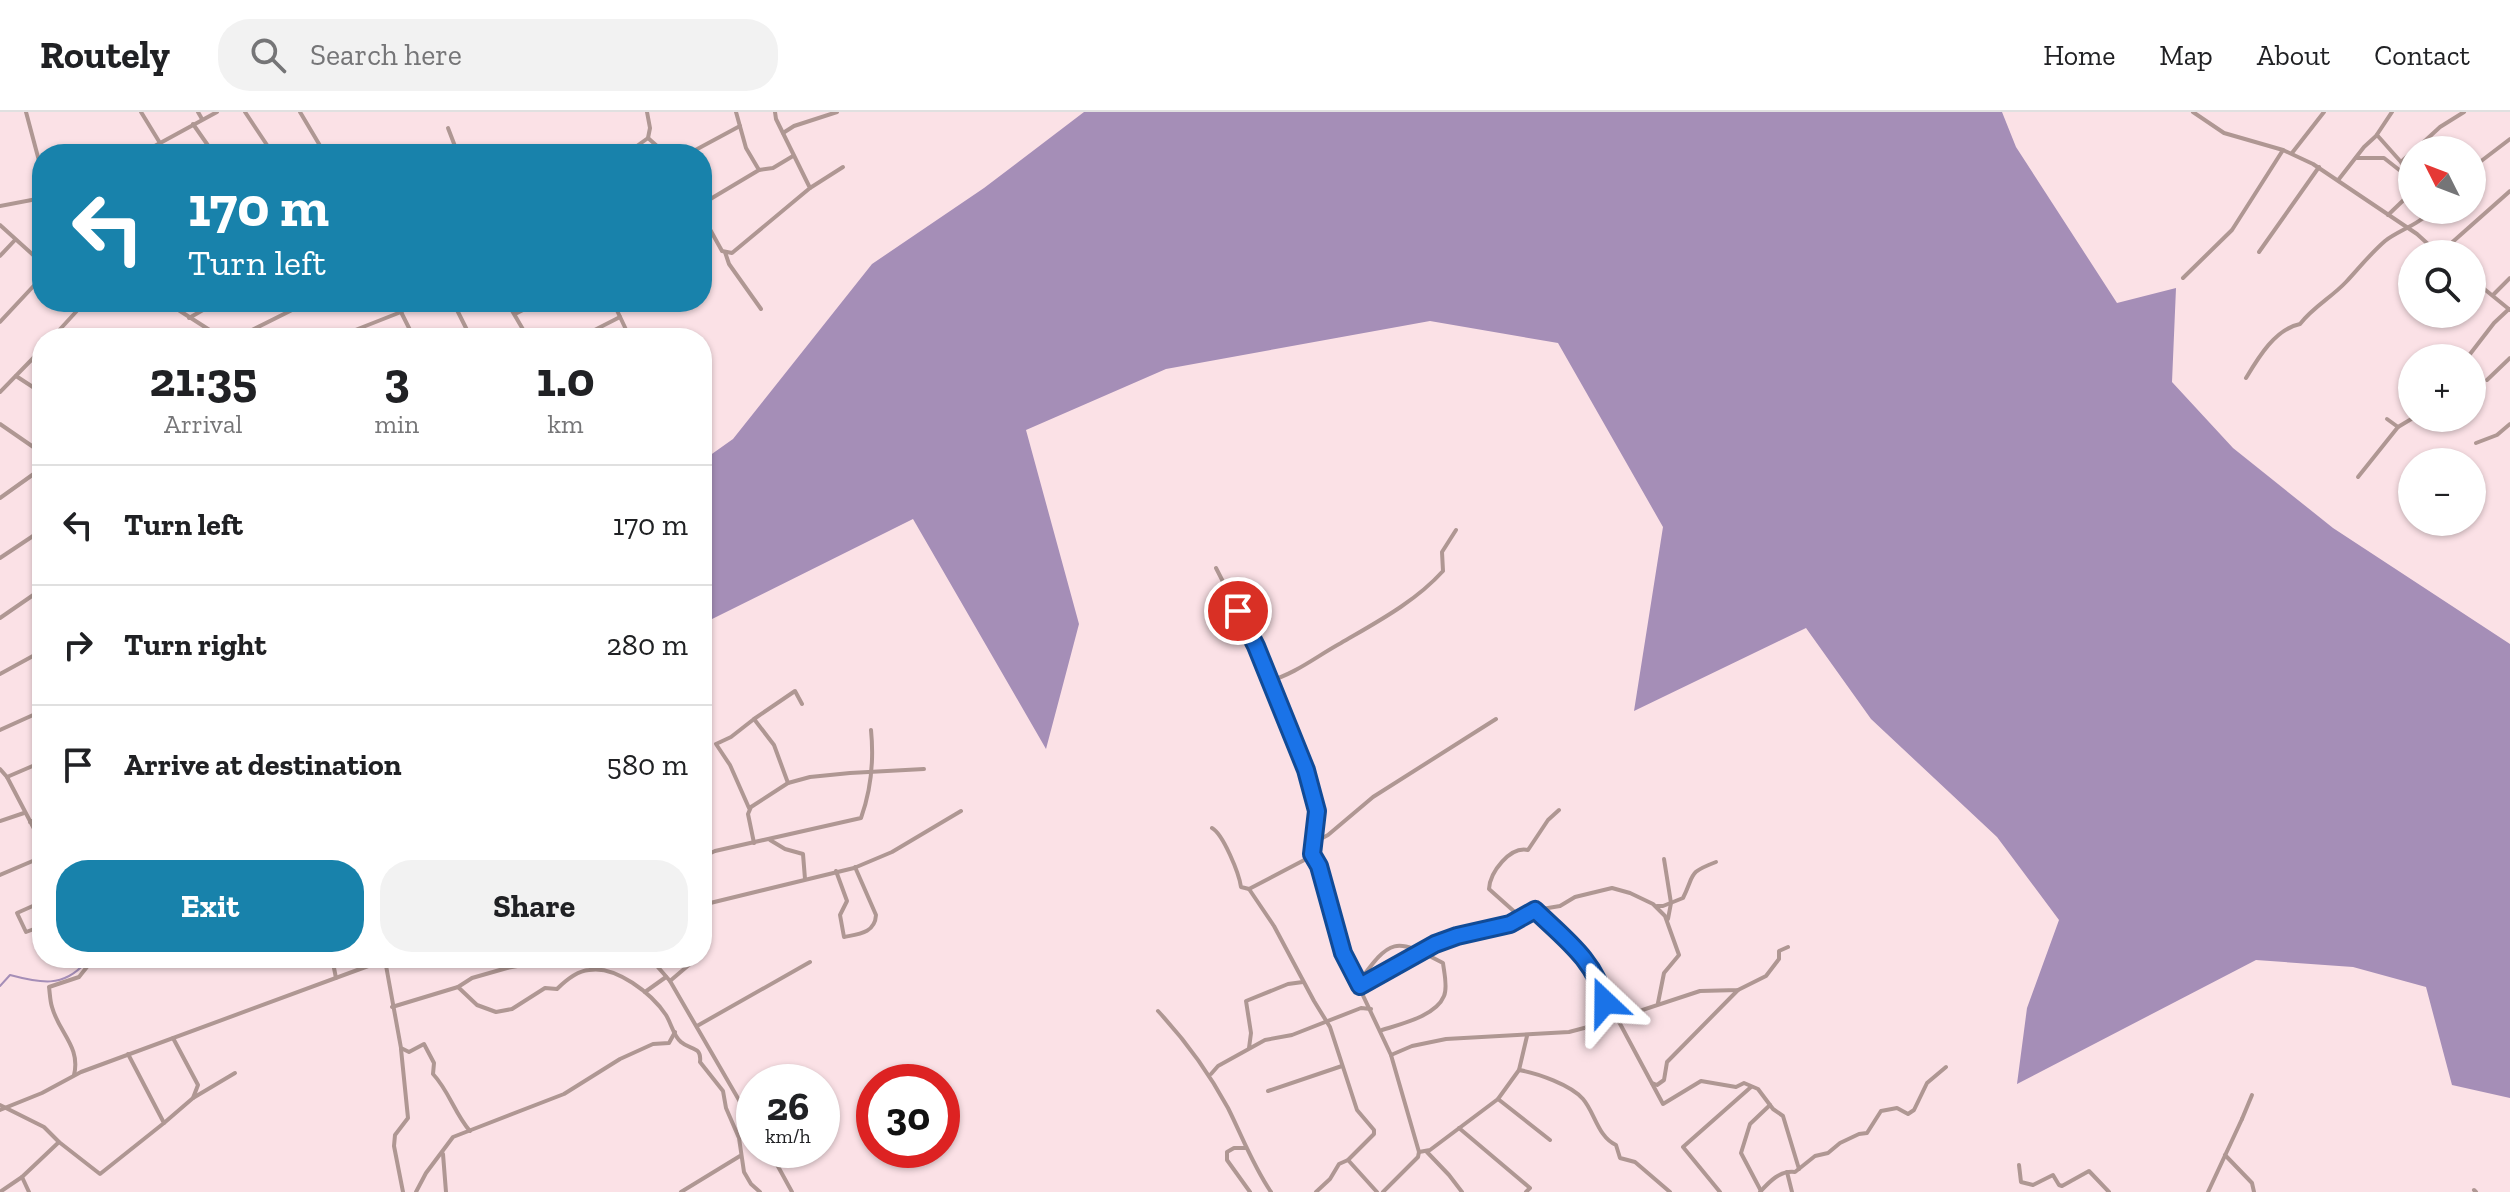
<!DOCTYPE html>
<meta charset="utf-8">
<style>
body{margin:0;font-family:"Zilla Slab",serif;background:#f2f2f2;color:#202124;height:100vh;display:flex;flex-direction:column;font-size:30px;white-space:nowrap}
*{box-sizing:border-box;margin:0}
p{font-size:26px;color:#757577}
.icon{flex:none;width:44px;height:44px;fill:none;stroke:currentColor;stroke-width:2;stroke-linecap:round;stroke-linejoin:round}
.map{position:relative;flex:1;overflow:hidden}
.panel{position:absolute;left:32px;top:216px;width:680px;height:640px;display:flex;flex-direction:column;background:#fff;border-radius:32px;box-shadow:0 2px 6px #0004}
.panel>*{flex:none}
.top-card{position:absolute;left:32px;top:32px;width:680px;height:168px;border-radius:32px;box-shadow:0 2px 6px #0004;background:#1882ab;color:#fff;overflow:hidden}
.needle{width:52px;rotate:312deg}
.tools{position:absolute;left:2398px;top:24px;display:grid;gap:16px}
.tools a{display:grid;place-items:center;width:88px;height:88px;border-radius:50%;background:#fff;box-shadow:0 2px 6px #0004;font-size:40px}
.speed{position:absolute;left:736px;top:952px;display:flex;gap:16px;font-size:40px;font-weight:700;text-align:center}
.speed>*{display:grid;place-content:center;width:104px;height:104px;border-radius:50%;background:#fff;box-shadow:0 2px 6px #0004;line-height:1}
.speed small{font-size:20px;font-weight:400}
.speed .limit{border:12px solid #d22;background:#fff;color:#111}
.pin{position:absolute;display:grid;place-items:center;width:68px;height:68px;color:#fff;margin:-34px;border:4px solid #fff;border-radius:50%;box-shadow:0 2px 8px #0007}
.me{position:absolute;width:88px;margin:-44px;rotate:337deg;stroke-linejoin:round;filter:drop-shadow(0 0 6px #0008)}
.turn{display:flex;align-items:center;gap:28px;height:168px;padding:0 24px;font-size:36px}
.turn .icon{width:104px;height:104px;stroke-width:2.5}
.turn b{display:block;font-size:56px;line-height:68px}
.eta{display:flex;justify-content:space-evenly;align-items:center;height:136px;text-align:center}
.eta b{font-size:48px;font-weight:700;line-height:56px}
.cta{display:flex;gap:16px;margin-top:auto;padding:16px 24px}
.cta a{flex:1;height:92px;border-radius:32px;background:#1882ab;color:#fff;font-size:32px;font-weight:700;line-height:92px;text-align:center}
.cta a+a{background:#f2f2f2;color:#202124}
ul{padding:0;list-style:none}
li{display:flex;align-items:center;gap:24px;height:120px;padding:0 24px;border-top:2px solid #e0e0e0}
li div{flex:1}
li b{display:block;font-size:30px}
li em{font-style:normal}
header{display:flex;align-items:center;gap:48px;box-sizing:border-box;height:112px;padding:0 40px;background:#fff;border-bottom:2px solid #e0e0e0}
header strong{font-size:38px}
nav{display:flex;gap:44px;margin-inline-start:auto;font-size:28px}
.search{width:560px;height:72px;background:#f2f2f2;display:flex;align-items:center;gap:20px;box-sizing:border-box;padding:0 28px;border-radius:32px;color:#757577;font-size:30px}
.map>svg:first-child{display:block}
</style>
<header>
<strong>Routely</strong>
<div class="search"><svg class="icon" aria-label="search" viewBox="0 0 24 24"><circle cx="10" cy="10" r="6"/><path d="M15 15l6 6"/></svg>Search here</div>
<nav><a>Home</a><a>Map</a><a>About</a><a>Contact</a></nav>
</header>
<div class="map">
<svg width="2510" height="1080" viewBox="0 0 2510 1080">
<rect width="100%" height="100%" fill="#fbe1e6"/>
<polygon fill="#a58eb7" points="1084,0 2002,0 2016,35 2117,191 2176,176 2172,270 2233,336 2333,416 2510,532 2510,986 2452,973 2426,875 2353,855 2256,848 2017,972 2027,896 2059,808 1997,725 1871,607 1806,516 1634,599 1663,415 1558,231 1430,209 1166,257 1026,318 1079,512 1046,637 913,407 702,512 702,349 733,327 872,152 984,76"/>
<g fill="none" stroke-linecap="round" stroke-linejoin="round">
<path stroke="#a58eb7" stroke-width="2" d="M0,874l10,-11c30,8 53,13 75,-12l1,-5"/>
<g stroke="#af9793" stroke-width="4">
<polyline points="26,0 42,60"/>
<polyline points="141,0 160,31"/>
<polyline points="198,0 202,7"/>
<polyline points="245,0 273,42"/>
<polyline points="193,12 214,42"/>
<polyline points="448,16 458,42"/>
<polyline points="783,21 794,14 837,0"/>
<polyline points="2377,23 2401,50 2412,40"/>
<polyline points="648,26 666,42"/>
<polyline points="154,34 159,42"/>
<polyline points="2415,38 2440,15 2464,0"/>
<polyline points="2292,41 2324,0"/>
<polyline points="688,42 740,14"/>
<polyline points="2356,46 2384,46 2412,68"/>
<polyline points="2401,50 2412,64"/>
<polyline points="2472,56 2510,27"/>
<polyline points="759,58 773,56 793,44"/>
<polyline points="2339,67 2364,35 2376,24 2392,0"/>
<polyline points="810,76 843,55"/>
<polyline points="702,92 759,58 746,36 736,0"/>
<polyline points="702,103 722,139 732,141 810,76 776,7 775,0"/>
<polyline points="2388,103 2412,80"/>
<polyline points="0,113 42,151"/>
<polyline points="725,140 729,152 761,197"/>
<polyline points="2259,140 2319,55"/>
<polyline points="2439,142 2510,79"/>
<polyline points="0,144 15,128"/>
<polyline points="2183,166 2232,118 2283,38"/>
<polyline points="2493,183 2510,166"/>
<polyline points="166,190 222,226"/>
<polyline points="453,190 471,226"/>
<polyline points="507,190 528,226"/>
<polyline points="613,190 630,226"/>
<polyline points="401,200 414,226"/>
<polyline points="515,202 539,190"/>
<polyline points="189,206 217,190"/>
<polyline points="0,210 42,165"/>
<polyline points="52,226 85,190"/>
<polyline points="120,226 128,218"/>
<polyline points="236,226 308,190"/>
<polyline points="335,226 401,200 414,190"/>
<polyline points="579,226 620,205"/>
<polyline points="2467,246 2494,211 2509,197"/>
<polyline points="16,264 42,281"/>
<path d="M2246,266c12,-20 29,-49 54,-54 13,-17 32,-27 46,-42 13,-14 24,-28 39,-41 14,-11 36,-17 46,-31"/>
<polyline points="2487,268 2510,246"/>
<polyline points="0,280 42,237"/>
<polyline points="2387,307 2398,315"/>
<polyline points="0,312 42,341"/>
<polyline points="2476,331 2497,323 2510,312"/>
<polyline points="2358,365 2398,315 2413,306"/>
<polyline points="0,386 42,356"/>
<polyline points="0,446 42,418"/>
<polyline points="1216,456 1256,534 1294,624 1317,699 1312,742 1319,754 1343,841 1391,943 1419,1040 1418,1045 1383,1080"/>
<polyline points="0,506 42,477"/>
<polyline points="0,562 42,539"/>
<path d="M1269,569c26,-7 48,-25 72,-38 36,-21 74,-41 102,-72l-1,-19 14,-22"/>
<polyline points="0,618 42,599"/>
<polyline points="0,657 7,665 42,732"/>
<polyline points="7,665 42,650"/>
<polyline points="788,671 774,633 754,607 795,579 802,592"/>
<polyline points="749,696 730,653 716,632 731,625 754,607"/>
<polyline points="702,703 710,741"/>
<polyline points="0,709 24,701"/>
<polyline points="30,710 42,704"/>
<path d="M1212,716c11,6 27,45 29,59l8,2 25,37 40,75 16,26 27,83 17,20v4l-26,26 -9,4 -9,15 -14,13"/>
<polyline points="770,728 785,737 803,742 805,767"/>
<polyline points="1315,730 1328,723 1373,685 1496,607"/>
<polyline points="754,731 748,702 751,695 788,671 810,665 850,661 924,657"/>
<path d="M702,745l13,-6 146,-33c10,-28 13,-58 10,-88"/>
<polyline points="1664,747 1671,791 1668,807"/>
<path d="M836,759l11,30 -7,14 4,22c15,-3 31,-4 32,-22l-21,-48"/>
<polyline points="0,763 42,745"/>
<polyline points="1249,777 1310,745 1314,746"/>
<polyline points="35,793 17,801 26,820 42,814"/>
<polyline points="702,793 854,756 892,740 961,699"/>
<path d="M1657,794h6l20,-8c12,-24 4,-25 33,-36"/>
<polyline points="1519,806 1530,799 1560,794 1575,785 1612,776 1630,781 1653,792 1665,804 1679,843 1664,861 1658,891"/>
<polyline points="702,839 702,842"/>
<polyline points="332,846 336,866"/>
<polyline points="650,846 670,869 754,1014"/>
<path d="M385,848l16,88 8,4 15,-8 10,19 -1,11c16,17 22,40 37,57"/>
<polyline points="670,869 697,846"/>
<path d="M1358,871c33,-45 36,-46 85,-20 1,9 5,24 1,33 -8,20 -43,28 -62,34"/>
<path d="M1360,874l75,-42 82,-24v-6l-28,-25c1,-17 21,-43 39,-39l20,-30 11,-10"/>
<path d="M458,875l19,18 19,7 16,-3 33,-21 12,1c8,-8 20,-18 32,-19 27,-5 63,24 77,45 5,8 8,22 15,27 9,8 21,4 19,20l23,29 3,17 13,30 5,34 7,12 9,8"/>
<polyline points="645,880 666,865"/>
<polyline points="392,895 458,875 472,866 507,856 556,847 565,849 567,852"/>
<path d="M1158,899c27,29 51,62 70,97 14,28 25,58 43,84"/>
<polyline points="1618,908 1663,992 1701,969 1736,975 1744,971 1758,977 1773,997 1783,1004 1799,1057"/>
<polyline points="1603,911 1700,879 1738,878 1766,864 1779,847 1779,839 1788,835"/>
<polyline points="697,914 810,850"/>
<polyline points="1249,936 1251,921 1246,889 1288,872 1303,870"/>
<polyline points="401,937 408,1006 395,1023 394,1034 403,1080"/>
<path d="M1391,943l21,-9 34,-7 123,-7 34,-9c1,-14 3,-30 -4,-44 -13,-26 -43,-48 -64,-69"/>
<path d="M1519,958c18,3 52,15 64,29 12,14 15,38 33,46l4,13 15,4 35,30"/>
<polyline points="1211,962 1218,954 1265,928 1292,923 1361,896 1371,897"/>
<path d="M74,963c7,-28 -15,-42 -22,-68 -2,-6 -2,-13 -3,-20l30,-10 15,-19"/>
<polyline points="1652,971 1657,973 1664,968 1667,950 1738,878"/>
<polyline points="1268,979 1342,954"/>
<polyline points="193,986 235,961"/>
<polyline points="1498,987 1550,1028"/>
<polyline points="0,993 44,1015 59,1030 100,1062 164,1011 128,942"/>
<polyline points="0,998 42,981 81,960 390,846"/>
<polyline points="2242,1007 2252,983"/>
<polyline points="164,1011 193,986 198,973 173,926"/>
<polyline points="1459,1016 1530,1076 1526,1080"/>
<polyline points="1246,1036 1234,1036 1227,1040 1227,1048 1250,1080"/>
<polyline points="769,1038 792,1080"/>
<polyline points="1426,1039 1449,1063 1462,1080"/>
<polyline points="1419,1040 1430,1038 1498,987 1519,958 1527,924"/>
<polyline points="443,1042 446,1080"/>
<polyline points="2225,1043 2252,1071 2254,1080"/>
<polyline points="1348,1048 1377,1080"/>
<polyline points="2019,1053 2021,1070 2033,1073 2053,1063 2059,1073 2062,1074 2089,1059 2109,1080"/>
<polyline points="1787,1060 1792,1080"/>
<polyline points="22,1065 29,1080"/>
<polyline points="2474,1078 2476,1080"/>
<polyline points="1761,1079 1741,1041 1750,1012 1770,993"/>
<polyline points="0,1080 22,1065 59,1030"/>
<polyline points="416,1080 426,1061 453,1025 564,982 620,947 653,932 669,931 675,920"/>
<polyline points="681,1080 740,1044"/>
<polyline points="1720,1080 1683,1035 1751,975"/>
<path d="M1760,1080c9,-10 20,-22 35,-20l20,-16 13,-3 12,-10 19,-9 8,-1 14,-22 16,-3 11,6 6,-4 13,-27 19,-16"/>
</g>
<g stroke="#af9793" stroke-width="4">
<polyline points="300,0 325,42"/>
<polyline points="2193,0 2224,21 2283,38 2313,52 2417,122 2439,142"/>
<polyline points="140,42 217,0"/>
<polyline points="619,42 630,39 648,26 650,16 647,0"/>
<polyline points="0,94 42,86"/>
<polyline points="2472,167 2510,198"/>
<polyline points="2208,1080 2242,1007"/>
</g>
</g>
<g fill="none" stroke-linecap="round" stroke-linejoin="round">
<defs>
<path id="route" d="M1238,499l18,35 50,124 11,41 -5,43 7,12 24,87 17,33 75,-42 22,-8 53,-12 25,-14c29,28 61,51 70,92"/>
</defs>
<use href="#route" stroke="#114b97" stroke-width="20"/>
<use href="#route" stroke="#1a73e8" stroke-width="14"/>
</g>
</svg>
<div class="tools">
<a><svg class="needle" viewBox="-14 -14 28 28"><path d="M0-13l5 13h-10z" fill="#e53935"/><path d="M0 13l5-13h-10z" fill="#757577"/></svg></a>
<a><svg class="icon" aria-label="search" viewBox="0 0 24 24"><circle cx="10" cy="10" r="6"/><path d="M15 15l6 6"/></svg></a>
<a>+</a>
<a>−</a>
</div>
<div class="speed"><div>26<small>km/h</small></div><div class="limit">30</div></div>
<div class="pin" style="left:1238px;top:499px;background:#d93025"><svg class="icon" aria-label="arrive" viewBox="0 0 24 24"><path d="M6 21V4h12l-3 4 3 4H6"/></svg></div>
<svg class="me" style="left:1605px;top:890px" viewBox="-20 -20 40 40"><path d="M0-17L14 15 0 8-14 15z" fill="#1a73e8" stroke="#fff" stroke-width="4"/></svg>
<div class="top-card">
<div class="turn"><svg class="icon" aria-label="left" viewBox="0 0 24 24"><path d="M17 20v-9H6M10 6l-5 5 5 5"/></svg><div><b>170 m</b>Turn left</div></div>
</div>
<section class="panel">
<div class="eta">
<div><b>21:35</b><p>Arrival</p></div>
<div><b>3</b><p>min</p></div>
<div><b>1.0</b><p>km</p></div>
</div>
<ul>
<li><svg class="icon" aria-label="left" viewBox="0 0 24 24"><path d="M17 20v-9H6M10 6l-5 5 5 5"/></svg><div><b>Turn left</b></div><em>170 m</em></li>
<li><svg class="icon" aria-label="right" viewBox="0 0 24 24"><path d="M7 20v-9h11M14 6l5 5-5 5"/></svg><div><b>Turn right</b></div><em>280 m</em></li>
<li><svg class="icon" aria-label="arrive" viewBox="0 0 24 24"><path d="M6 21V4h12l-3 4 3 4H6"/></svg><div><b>Arrive at destination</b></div><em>580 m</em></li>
</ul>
<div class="cta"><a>Exit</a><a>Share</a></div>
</section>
</div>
